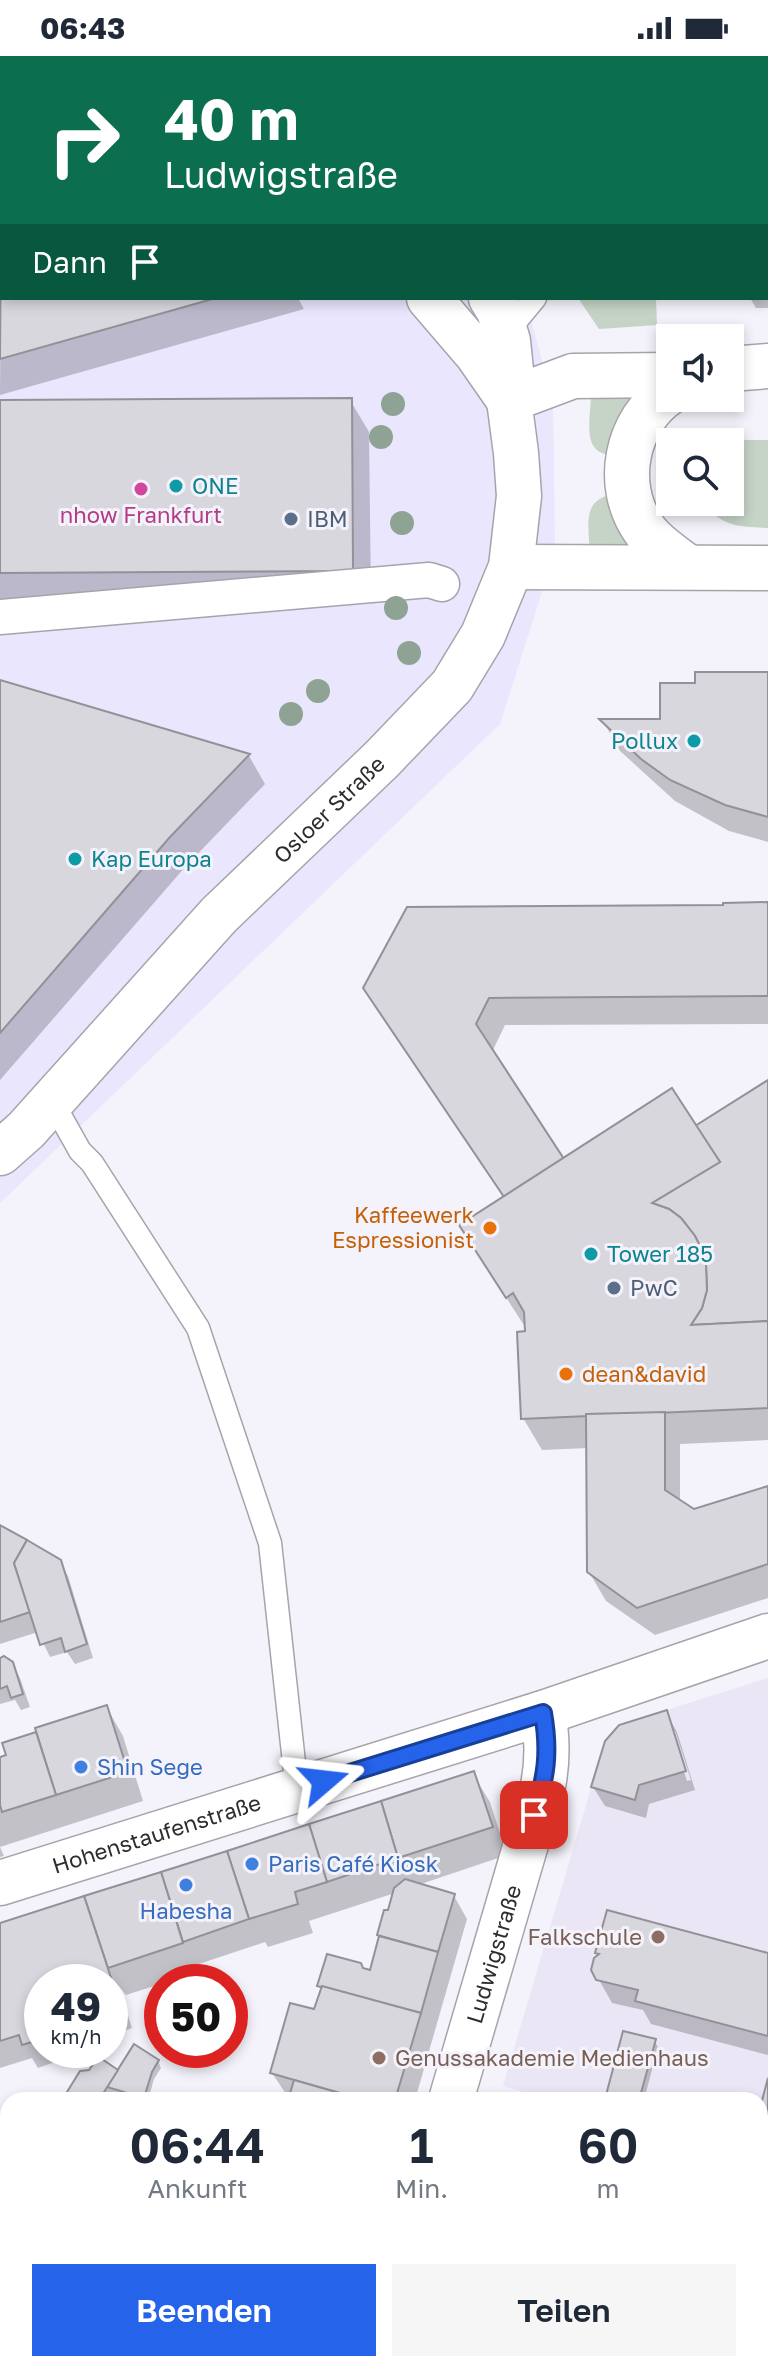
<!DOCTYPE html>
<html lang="de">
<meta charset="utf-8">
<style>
body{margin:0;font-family:"Golos Text",sans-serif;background:#f6f6f7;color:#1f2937;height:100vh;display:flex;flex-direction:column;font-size:30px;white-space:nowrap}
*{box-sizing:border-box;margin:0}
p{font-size:26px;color:#747a83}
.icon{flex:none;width:44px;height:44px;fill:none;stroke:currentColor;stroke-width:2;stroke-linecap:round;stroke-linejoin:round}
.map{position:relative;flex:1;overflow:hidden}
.side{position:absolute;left:0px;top:2036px;width:768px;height:280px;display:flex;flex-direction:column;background:#fff;border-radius:24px 24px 0 0;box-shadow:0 4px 12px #0003}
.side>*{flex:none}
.banner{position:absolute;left:0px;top:0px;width:768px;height:244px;box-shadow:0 4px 12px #0003;background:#0b6e4f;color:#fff;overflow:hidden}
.tools{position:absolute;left:656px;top:268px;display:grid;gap:16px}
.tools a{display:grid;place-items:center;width:88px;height:88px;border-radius:0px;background:#fff;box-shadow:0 4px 12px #0003;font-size:40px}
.speed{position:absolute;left:24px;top:1908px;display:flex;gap:16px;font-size:40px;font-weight:700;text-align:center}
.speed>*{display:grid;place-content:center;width:104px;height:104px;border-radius:50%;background:#fff;box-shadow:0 4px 12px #0003;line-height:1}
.speed small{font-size:20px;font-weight:400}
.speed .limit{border:12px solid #d22;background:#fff;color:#111}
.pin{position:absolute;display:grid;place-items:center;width:68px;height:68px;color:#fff;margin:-34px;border-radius:16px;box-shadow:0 4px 12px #0006}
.me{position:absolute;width:88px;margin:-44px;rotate:73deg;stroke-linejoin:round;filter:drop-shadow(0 0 6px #0008)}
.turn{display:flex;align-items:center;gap:28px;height:168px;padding:0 32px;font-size:36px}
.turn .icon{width:104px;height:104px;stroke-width:2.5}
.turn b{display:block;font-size:56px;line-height:68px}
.then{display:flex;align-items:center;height:76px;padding:0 32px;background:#0003;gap:16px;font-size:30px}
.eta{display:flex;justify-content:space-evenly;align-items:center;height:136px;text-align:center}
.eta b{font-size:48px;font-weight:600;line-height:56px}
.button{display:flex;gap:16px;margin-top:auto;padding:16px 32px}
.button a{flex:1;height:92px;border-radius:0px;background:#2563eb;color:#fff;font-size:32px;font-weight:600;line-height:92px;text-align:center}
.button a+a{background:#f6f6f7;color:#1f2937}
.status{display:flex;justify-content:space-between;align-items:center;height:56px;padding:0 40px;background:#fff;direction:ltr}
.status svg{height:22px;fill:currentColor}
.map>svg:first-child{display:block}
</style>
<div class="status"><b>06:43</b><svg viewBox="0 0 49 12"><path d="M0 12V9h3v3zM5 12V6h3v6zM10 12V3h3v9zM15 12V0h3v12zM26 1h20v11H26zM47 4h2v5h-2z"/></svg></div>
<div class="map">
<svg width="768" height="2316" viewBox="0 0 768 2316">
<rect width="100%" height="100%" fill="#f4f2fa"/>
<polygon fill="#e9e6fd" points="0,0 618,0 2,2 2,242 525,242 553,345 555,495 500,668 0,1147"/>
<polygon fill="#eae6f5" points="768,1622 768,2108 760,2106 760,2044 551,2044 503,2030 605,1685 619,1669"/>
<g fill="#c5d4c6">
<polygon points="578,242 656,242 657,269 599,273"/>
<path d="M591,337l58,2 -30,60c-40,3 -28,-34 -28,-62z"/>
<path d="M729,384h39v88c-31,-2 -45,0 -65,-26h27v-60h-7z"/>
<path d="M619,438l17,50 -46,16c0,-32 -12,-64 29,-66z"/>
</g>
<g fill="#0003" fill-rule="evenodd">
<polygon points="403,0 652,0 650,2"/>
<polygon points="2,59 2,242 298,242 304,253 0,339"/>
<polygon points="768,128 768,252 756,252 750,242 766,242"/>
<polygon points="350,344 369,376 371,546 0,549 0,346"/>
<polygon points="768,618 768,786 729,775 675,745 620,695 603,665 662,665 696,629"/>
<polygon points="0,626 249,700 265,728 186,810 0,1024"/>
<polygon points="768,848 768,968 505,969 492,996 563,1105 696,1072 768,1026 768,1384 680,1388 680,1446 694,1455 768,1432 768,1542 655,1579 606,1545 589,1516 588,1392 542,1394 523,1362 527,1274 480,1201 504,1142 382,961 366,932 726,851"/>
<polygon points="0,1472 59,1505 68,1520 93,1602 75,1608 67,1596 50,1601 38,1576 0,1588"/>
<polygon points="0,1604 12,1607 20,1622 30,1651 21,1654 15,1644 0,1648"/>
<polygon points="107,1652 123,1680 143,1745 0,1791 4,1800 0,1801 0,1703 8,1701 5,1688"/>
<path d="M666,1657l11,19 18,58 -46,14 -3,14 -41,-12 -12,-19zM671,1675h4l16,49 -4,1z"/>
<polygon points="473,1718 490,1746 507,1799 418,1829 454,1840 467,1863 415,2044 290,2044 272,2017 316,1955 322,1934 320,1930 362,1914 371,1917 385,1856 389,1857 395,1837 309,1865 313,1877 268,1891 265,1886 196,1909 198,1916 126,1939 118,1929 132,1972 110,1980 110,1926 42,1926 42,1994 66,1994 56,1997 58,2005 38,2012 32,2002 0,2012 0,1869"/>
<polygon points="597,1897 768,1899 768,1999 651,1968 643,1954 612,1947 593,1913 599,1901"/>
<polygon points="654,1985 658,1991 644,2044 608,2044"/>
<polygon points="158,2005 161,2012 154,2023 148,2044 136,2044 118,2039 115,2044 64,2044 118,2017"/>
<polygon points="768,2030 768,2095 760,2093 760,2060"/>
<polygon points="8,2131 8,2196 6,2199 0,2196 0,2143"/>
<polygon points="41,2308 68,2308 73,2316 38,2316"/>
<polygon points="184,2308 330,2308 332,2316 189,2316"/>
<polygon points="424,2308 517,2308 515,2316 422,2316"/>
</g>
<g fill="#d9d7de" stroke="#939097" stroke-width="2">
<polygon points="411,0 616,0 614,2"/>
<polygon points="2,56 2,242 216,242 0,303"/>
<polygon points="767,125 768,220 766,220 766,126"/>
<polygon points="352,342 353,515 0,517 0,344"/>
<polygon points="695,616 768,616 768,761 725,749 670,724 641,703 599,663 660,663 660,627 695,627"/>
<polygon points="0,624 250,698 170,781 0,977"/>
<polygon points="768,846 768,940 489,942 476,968 564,1103 504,1141 363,932 407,851 723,849 723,847"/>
<polygon points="768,1024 768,1265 691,1269 702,1252 707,1234 706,1209 702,1194 695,1180 681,1162 669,1153 652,1147 720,1106 695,1070"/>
<polygon points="672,1032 720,1106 652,1147 669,1153 681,1162 695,1180 702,1194 706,1209 707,1234 702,1252 691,1269 768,1265 768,1352 521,1363 517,1276 525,1275 524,1256 513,1237 506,1242 459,1169"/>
<polygon points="665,1356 665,1434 694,1453 768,1430 768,1508 637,1552 587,1516 586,1358"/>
<polygon points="0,1469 27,1484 14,1507 30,1556 0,1566"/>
<polygon points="27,1484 61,1504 87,1588 65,1596 61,1582 40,1589 14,1507"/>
<polygon points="4,1600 13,1606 23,1638 11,1642 7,1630 0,1633 0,1602"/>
<polygon points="107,1649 128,1716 56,1739 35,1672"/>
<polygon points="667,1654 686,1715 639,1729 635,1744 591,1731 605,1685 619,1669"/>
<polygon points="36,1676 56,1739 2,1756 0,1749 0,1701 6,1699 2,1687"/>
<polygon points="474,1715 493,1771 398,1802 381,1745"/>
<polygon points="381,1745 398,1802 327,1826 309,1768"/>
<polygon points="309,1768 327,1826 295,1836 298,1848 249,1863 227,1795"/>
<polygon points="227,1795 249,1863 183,1886 161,1816"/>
<polygon points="161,1816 183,1887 108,1912 84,1840"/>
<polygon points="405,1823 455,1838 438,1896 377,1879 384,1854 388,1854 394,1832"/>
<polygon points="84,1840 120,1949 110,1952 110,1926 42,1926 42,1983 22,1989 19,1979 0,1985 0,1867"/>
<polygon points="607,1854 768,1897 768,1980 635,1945 638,1934 596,1924 591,1914 594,1902 599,1898 595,1897"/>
<polygon points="379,1880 438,1896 421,1957 317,1930 327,1898 361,1907 363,1912 370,1914"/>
<polygon points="322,1930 421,1957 395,2044 364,2044 270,2017 290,1947 314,1953"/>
<polygon points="623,1975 656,1983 639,2044 605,2043"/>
<polygon points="134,1988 159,2004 152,2016 144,2042 107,2031"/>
<polygon points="102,2003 118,2014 99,2044 62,2044 80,2015 89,2014 96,2004"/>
<polygon points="768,2022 768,2090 760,2088 760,2052"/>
<polygon points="294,2024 364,2044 288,2044"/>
<polygon points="8,2127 8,2184 2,2194 0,2139"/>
<polygon points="760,2192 768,2192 768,2316 743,2316 743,2308 760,2308"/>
<polygon points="8,2300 8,2308 22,2308 21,2312 32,2316 0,2316 0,2302 4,2303"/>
<polygon points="39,2308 59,2308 56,2316 35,2316"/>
<polygon points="245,2308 319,2308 316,2316 243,2316"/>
<polygon points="422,2308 498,2308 495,2316 420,2316"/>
</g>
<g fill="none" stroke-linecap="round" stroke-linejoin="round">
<defs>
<g id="service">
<polyline points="309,2 310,0"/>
<polyline points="698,2 700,0"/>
<polyline points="766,9 768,7"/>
<polyline points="506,277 535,242"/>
<polyline points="52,1045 80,1095 92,1107 198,1272 270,1487 297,1734"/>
</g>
<polyline id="pedestrian" points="0,561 429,524 442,528"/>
<g id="minor">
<polyline points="189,0 191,2"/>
<polyline points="262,0 264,2"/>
<polyline points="429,242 477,298 509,344"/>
<polyline points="730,313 768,310"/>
<path d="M670,336c-44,29 -57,93 -26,137 10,15 28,26 42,37"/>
<polyline points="509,344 573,320 670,319"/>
<polyline points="511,511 768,512"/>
<path id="s1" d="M0,1097l26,-23 193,-215 163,-156 70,-73 31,-51 28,-68 8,-71 -3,-43 -7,-53 2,-30 -3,-29 -9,-30 -8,-13"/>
<path id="s2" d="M451,2044l92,-314c5,-26 5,-47 0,-73"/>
<polyline points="370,2316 373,2308"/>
</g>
<g id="secondary">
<path id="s3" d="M0,1827l543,-170 225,-77"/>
</g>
</defs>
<use href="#service" stroke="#a6a4ab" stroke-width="25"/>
<use href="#pedestrian" stroke="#a6a4ab" stroke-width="37"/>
<use href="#minor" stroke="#a6a4ab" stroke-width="47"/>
<use href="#secondary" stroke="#a6a4ab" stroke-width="47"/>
<use href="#service" stroke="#fff" stroke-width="22"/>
<use href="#pedestrian" stroke="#fff" stroke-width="34"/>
<use href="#minor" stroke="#fff" stroke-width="44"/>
<use href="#secondary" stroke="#fff" stroke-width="44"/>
</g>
<g fill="#8fa394">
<circle cx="393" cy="348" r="12"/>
<circle cx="381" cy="381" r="12"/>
<circle cx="402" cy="467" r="12"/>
<circle cx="396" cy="552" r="12"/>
<circle cx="409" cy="597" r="12"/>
<circle cx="318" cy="635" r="12"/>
<circle cx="291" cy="658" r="12"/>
</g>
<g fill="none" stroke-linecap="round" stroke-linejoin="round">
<defs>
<path id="route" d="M324,1725l219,-68c7,40 3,64 -9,102"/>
</defs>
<use href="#route" stroke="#184099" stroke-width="20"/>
<use href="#route" stroke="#2563eb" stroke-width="14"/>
</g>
<g fill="#0f9aa8" stroke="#f4f2fa" stroke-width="3">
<circle cx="176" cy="430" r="8"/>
<circle cx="694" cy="685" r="8"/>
<circle cx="75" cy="803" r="8"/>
<circle cx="591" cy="1198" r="8"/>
</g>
<circle fill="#d1479c" stroke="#f4f2fa" stroke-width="3" cx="141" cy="433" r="8"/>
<g fill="#5c6f8a" stroke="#f4f2fa" stroke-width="3">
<circle cx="291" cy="463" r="8"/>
<circle cx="614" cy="1232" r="8"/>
</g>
<g fill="#e8710a" stroke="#f4f2fa" stroke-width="3">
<circle cx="490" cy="1172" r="8"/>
<circle cx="566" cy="1318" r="8"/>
</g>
<g fill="#3f7fe0" stroke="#f4f2fa" stroke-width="3">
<circle cx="81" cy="1711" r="8"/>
<circle cx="252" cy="1808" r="8"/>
<circle cx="186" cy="1829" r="8"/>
</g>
<g fill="#8d6e63" stroke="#f4f2fa" stroke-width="3">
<circle cx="658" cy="1881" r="8"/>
<circle cx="379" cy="2002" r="8"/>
</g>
<g text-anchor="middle" stroke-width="6" stroke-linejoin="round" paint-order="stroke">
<g font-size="22" fill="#0d838f" stroke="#f4f2fa" text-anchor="start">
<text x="192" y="438">ONE</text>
<text x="678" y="693" text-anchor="end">Pollux</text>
<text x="91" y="811">Kap Europa</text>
<text x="607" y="1206">Tower 185</text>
</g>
<g font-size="22" fill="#b23c85" stroke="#f4f2fa">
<text x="141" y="467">nhow Frankfurt</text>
</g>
<g font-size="22" fill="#4e5e75" stroke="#f4f2fa" text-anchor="start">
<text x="307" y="471">IBM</text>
<text x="630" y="1240">PwC</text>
</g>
<g font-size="22" fill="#2d2c2f" stroke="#f4f2fa">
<text dy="8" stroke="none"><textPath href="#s1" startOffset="476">Osloer Straße</textPath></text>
<text dy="8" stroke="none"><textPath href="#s3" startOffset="164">Hohenstaufenstraße</textPath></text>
<text dy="8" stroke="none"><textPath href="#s2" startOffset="152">Ludwigstraße</textPath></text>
</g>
<g font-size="22" fill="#c56008" stroke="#f4f2fa" text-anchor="end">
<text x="474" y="1167">Kaffeewerk<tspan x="474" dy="25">Espressionist</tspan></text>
<text x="582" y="1326" text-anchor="start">dean&amp;david</text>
</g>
<g font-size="22" fill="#366cbe" stroke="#f4f2fa" text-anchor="start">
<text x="97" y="1719">Shin Sege</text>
<text x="268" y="1816">Paris Café Kiosk</text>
<text x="186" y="1863" text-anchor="middle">Habesha</text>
</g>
<g font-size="22" fill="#785e54" stroke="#f4f2fa" text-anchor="end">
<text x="642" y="1889">Falkschule</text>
<text x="395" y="2010" text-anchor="start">Genussakademie Medienhaus</text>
</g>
</g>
</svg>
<div class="tools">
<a><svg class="icon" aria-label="sound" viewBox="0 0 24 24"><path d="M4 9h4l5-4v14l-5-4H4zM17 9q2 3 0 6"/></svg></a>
<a><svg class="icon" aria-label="search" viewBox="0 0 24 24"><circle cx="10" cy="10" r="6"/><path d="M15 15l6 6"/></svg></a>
</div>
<div class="speed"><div>49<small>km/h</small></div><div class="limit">50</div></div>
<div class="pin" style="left:534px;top:1759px;background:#d93025"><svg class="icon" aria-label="arrive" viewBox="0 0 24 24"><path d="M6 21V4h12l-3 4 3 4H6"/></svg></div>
<svg class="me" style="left:324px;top:1725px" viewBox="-20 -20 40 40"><path d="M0-17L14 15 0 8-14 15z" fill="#2563eb" stroke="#fff" stroke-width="4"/></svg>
<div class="banner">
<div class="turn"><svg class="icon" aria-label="right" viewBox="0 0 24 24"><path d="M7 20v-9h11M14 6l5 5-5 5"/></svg><div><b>40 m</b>Ludwigstraße</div></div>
<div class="then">Dann<svg class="icon" aria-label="arrive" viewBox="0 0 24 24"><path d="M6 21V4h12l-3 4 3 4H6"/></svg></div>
</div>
<section class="side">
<div class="eta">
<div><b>06:44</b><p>Ankunft</p></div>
<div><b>1</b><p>Min.</p></div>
<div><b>60</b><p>m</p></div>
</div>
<div class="button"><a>Beenden</a><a>Teilen</a></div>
</section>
</div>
